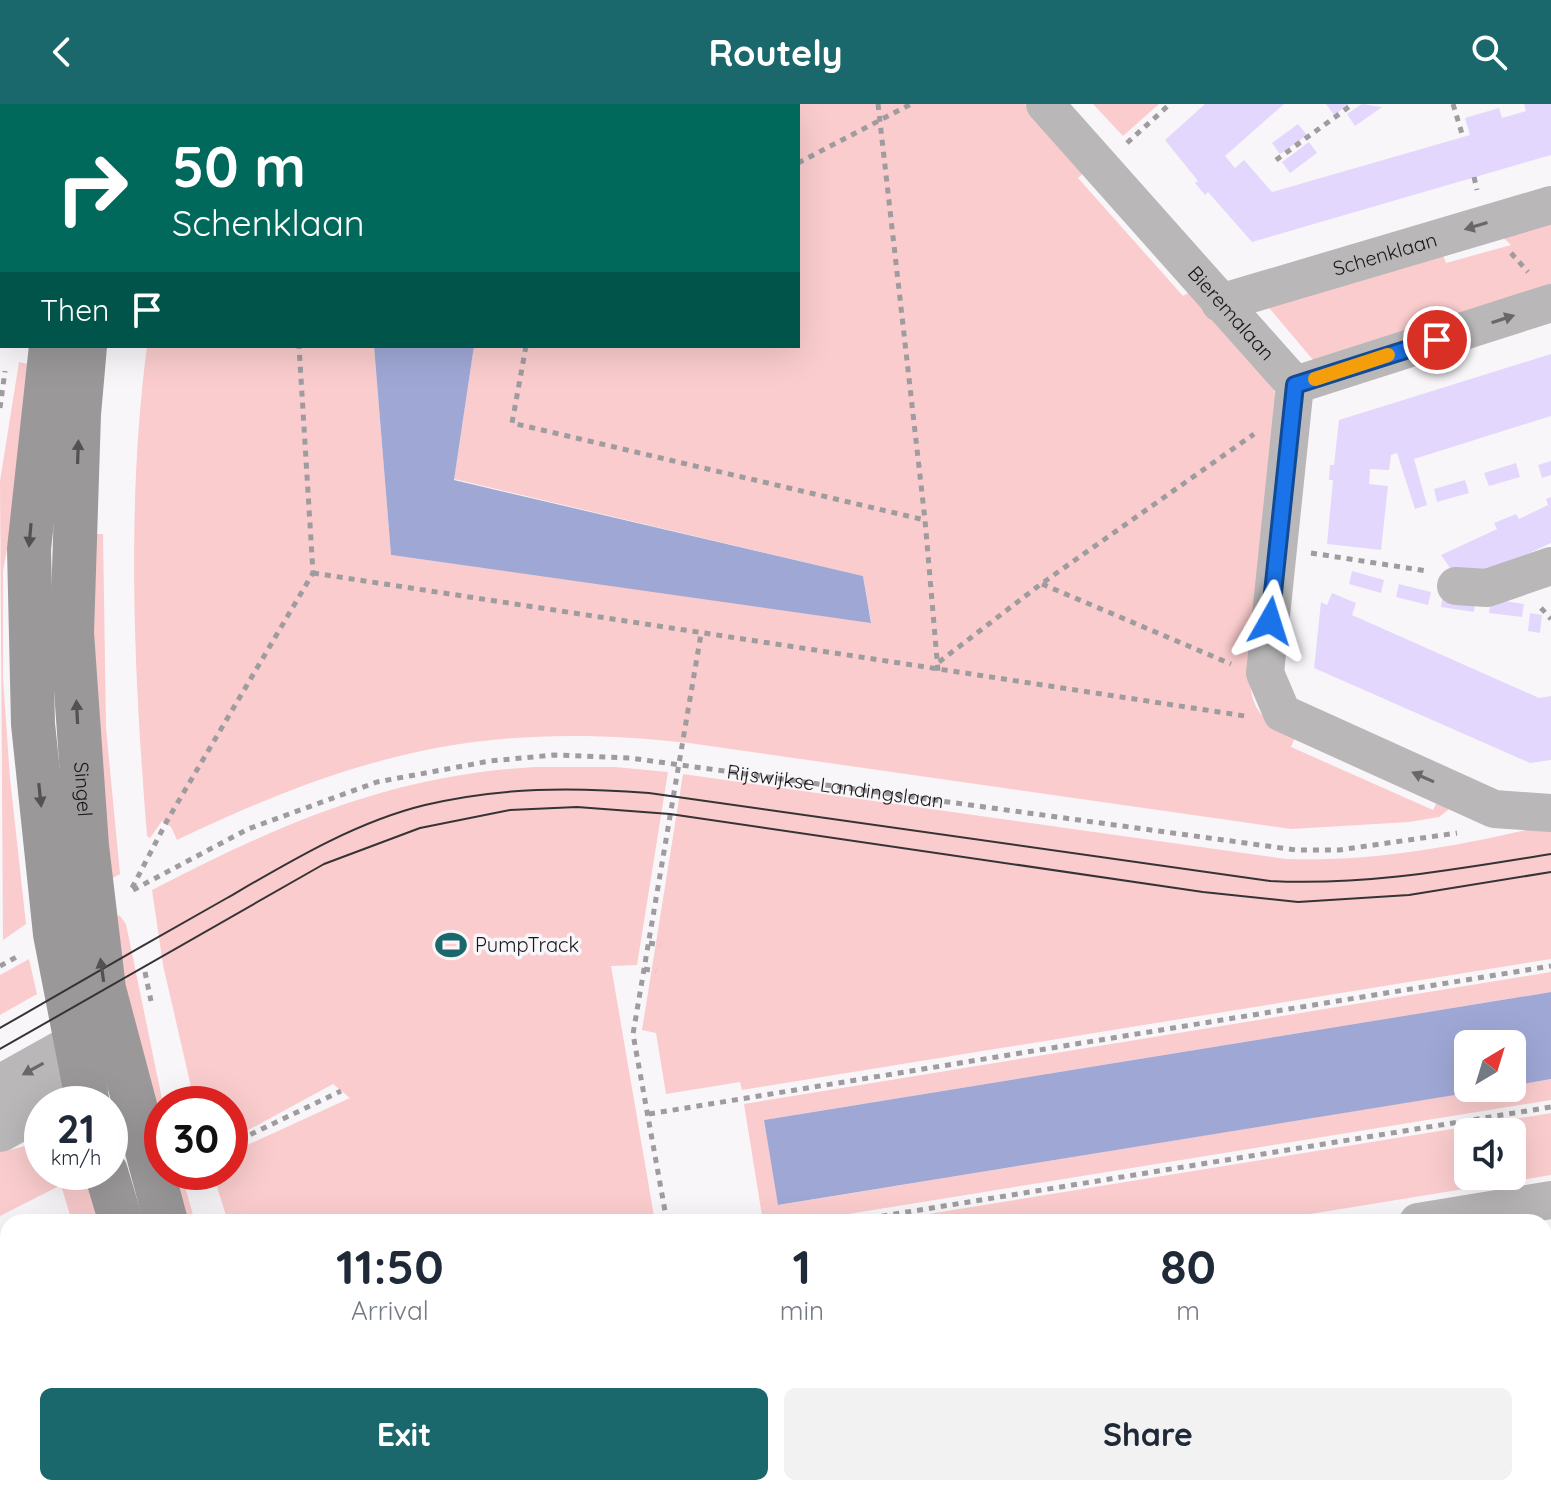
<!DOCTYPE html>
<style>
body{margin:0;font-family:Quicksand,sans-serif;background:#f2f2f3;color:#1f2937;height:100vh;display:flex;flex-direction:column;font-size:30px;white-space:nowrap}
*{box-sizing:border-box;margin:0}
p{font-size:26px;color:#747a83}
.icon{flex:none;width:44px;height:44px;fill:none;stroke:currentColor;stroke-width:2;stroke-linecap:round;stroke-linejoin:round}
.map{position:relative;flex:1;overflow:hidden}
.panel{position:absolute;left:0px;top:1110px;width:1552px;height:282px;display:flex;flex-direction:column;background:#fff;border-radius:24px 24px 0 0;box-shadow:0 8px 32px #0002}
.panel>*{flex:none}
.hud{position:absolute;left:0px;top:0px;width:800px;height:244px;box-shadow:0 8px 32px #0002;background:#00695c;color:#fff;overflow:hidden}
.needle{width:52px;rotate:38deg}
.tools{position:absolute;left:1454px;top:926px;display:grid;gap:16px}
.tools a{display:grid;place-items:center;width:72px;height:72px;border-radius:12px;background:#fff;box-shadow:0 8px 32px #0002;font-size:40px}
.speed{position:absolute;left:24px;top:982px;display:flex;gap:16px;font-size:40px;font-weight:700;text-align:center}
.speed>*{display:grid;place-content:center;width:104px;height:104px;border-radius:50%;background:#fff;box-shadow:0 8px 32px #0002;line-height:1}
.speed small{font-size:20px;font-weight:400}
.speed .limit{border:12px solid #d22;background:#fff;color:#111}
.pin{position:absolute;display:grid;place-items:center;width:68px;height:68px;color:#fff;margin:-34px;border:4px solid #fff;border-radius:50%;box-shadow:0 2px 8px #0007}
.me{position:absolute;width:88px;margin:-44px;rotate:6deg;stroke-linejoin:round;filter:drop-shadow(0 0 6px #0008)}
.turn{display:flex;align-items:center;gap:28px;height:168px;padding:0 40px;font-size:36px}
.turn .icon{width:104px;height:104px;stroke-width:2.5}
.turn b{display:block;font-size:56px;line-height:68px}
.then{display:flex;align-items:center;height:76px;padding:0 40px;background:#0003;gap:16px;font-size:30px}
.eta{display:flex;justify-content:space-evenly;align-items:center;height:136px;text-align:center}
.eta b{font-size:48px;font-weight:700;line-height:56px}
.cta{display:flex;gap:16px;margin-top:auto;padding:16px 40px}
.cta a{flex:1;height:92px;border-radius:12px;background:#1a686c;color:#fff;font-size:32px;font-weight:700;line-height:92px;text-align:center}
.cta a+a{background:#f2f2f3;color:#1f2937}
header{display:flex;justify-content:space-between;align-items:center;height:104px;padding:0 40px;background:#1a686c;color:#fff;font-size:36px;font-weight:700}
.map>svg:first-child{display:block}
</style>
<header><svg class="icon" aria-label="back" viewBox="0 0 24 24"><path d="M15 5l-7 7 7 7"/></svg>Routely<svg class="icon" aria-label="search" viewBox="0 0 24 24"><circle cx="10" cy="10" r="6"/><path d="M15 15l6 6"/></svg></header>
<div class="map">
<svg width="1551" height="1391" viewBox="0 0 1551 1391">
<rect width="100%" height="100%" fill="#f9f6f9"/>
<g fill="#facccd" fill-rule="evenodd">
<polygon points="0,0 34,0 2,2 0,258"/>
<path d="M511,0h514l60,68 -7,6 105,118 7,-4 82,91 7,26 -30,254c1,45 7,54 46,74l-4,10 142,63 5,-10 15,6 -14,11 -30,5 -118,7 -602,-86c-202,-23 -330,10 -512,97l-6,-13 -9,-6 -12,17 -3,-2c-13,-162 -21,-328 0,-490h227l17,209 480,67 -8,-46 -409,-97 20,-133h324v-240z"/>
<polygon points="1093,0 1159,0 1123,32"/>
<polygon points="1551,112 1551,188 1319,263 1264,198 1440,143 1446,159 1511,141 1497,128"/>
<polygon points="19,258 40,263 3,467 3,575 10,674 26,820 3,836 0,377"/>
<polygon points="98,430 103,430 106,624 120,770 100,781 82,446"/>
<path d="M535,663h80l53,5 -31,193 -26,1 44,256h-427l-15,-48 17,-2v-13l15,-13 105,-48 -17,-14 -103,56v-36h-35l-32,-139 -11,-75c126,-65 238,-115 383,-123z"/>
<path d="M683,670l603,85c90,3 178,-14 265,-35v135l-809,131 -2,-8 -74,12 -10,-61 -14,-3z"/>
<path d="M110,810l10,2 6,8 37,180 -1,68h19l14,50h-20c-31,-101 -54,-201 -70,-305z"/>
<polygon points="29,855 37,890 0,911 0,871"/>
<polygon points="1551,868 1551,888 764,1016 779,1101 1551,975 1551,996 799,1118 763,1118 744,1000"/>
<path d="M1551,1009v62l-290,47h-382zM1468,1028h44v44h-44z"/>
<polygon points="34,1040 42,1042 42,1068 87,1068 110,1118 72,1118 61,1081 0,1112 0,1048"/>
<polygon points="311,1384 551,1384 532,1391 313,1391"/>
</g>
<g fill="#9fa8d5">
<polygon points="374,242 474,242 454,376 863,472 871,519 391,451"/>
<polygon points="1551,888 1551,975 1512,982 1512,940 1468,940 1468,984 1498,984 778,1101 764,1016"/>
<polygon points="551,1384 640,1384 640,1391 532,1391"/>
</g>
<g fill="#e4d7fd">
<polygon points="1205,0 1284,0 1225,52 1235,64 1244,56 1272,88 1470,31 1465,14 1499,4 1502,14 1526,7 1524,0 1551,0 1551,51 1252,138 1208,88 1205,91 1195,79 1198,77 1165,36"/>
<polygon points="1326,0 1349,0 1334,11"/>
<polygon points="1362,0 1382,3 1355,22 1347,10"/>
<polygon points="1298,20 1307,31 1280,50 1272,39"/>
<polygon points="1309,38 1317,49 1290,69 1282,58"/>
<polygon points="1551,250 1551,312 1414,355 1427,401 1415,405 1397,349 1391,351 1389,366 1370,365 1369,380 1388,382 1381,446 1327,440 1333,376 1329,376 1330,361 1334,361 1339,316"/>
<polygon points="1551,357 1551,371 1542,374 1538,361"/>
<polygon points="1516,359 1520,373 1489,382 1484,369"/>
<polygon points="1465,376 1469,389 1437,398 1434,385"/>
<polygon points="1551,393 1551,439 1485,470 1459,477 1441,451 1497,425 1494,419 1516,410 1519,415 1548,401 1546,395"/>
<polygon points="1352,467 1384,476 1381,489 1349,480"/>
<polygon points="1399,480 1431,488 1428,501 1396,493"/>
<polygon points="1332,489 1356,499 1352,511 1539,594 1551,592 1551,656 1530,659 1314,564 1321,498 1327,501"/>
<polygon points="1443,490 1476,494 1474,508 1441,503"/>
<polygon points="1491,495 1524,500 1522,513 1489,509"/>
<polygon points="1530,509 1542,511 1540,529 1528,527"/>
<polygon points="1551,1142 1551,1187 1549,1187 1544,1144"/>
<polygon points="8,1155 8,1285 0,1289 0,1159"/>
<polygon points="1551,1270 1551,1324 1544,1326 1544,1271"/>
<polygon points="1544,1355 1551,1391 1538,1391 1537,1384 1544,1384"/>
<rect x="801" y="1384" width="70" height="7"/>
<polygon points="959,1384 1221,1384 1222,1386 1187,1391 961,1391"/>
<polygon points="1374,1384 1392,1384 1393,1391 1375,1391"/>
</g>
<g fill="none" stroke-linecap="round" stroke-linejoin="round">
<g stroke="#9f9c9f" stroke-width="5" stroke-dasharray="6 6" stroke-linecap="butt">
<polyline points="284,0 284,2"/>
<polyline points="878,0 925,416 938,567"/>
<polyline points="1453,0 1463,33"/>
<polyline points="9,2 9,0"/>
<polyline points="148,2 148,0"/>
<polyline points="563,2 564,0"/>
<polyline points="0,26 2,20"/>
<polyline points="1127,39 1170,0"/>
<polyline points="1276,56 1353,0"/>
<polyline points="798,59 911,0"/>
<polyline points="1474,73 1477,86"/>
<polyline points="1511,149 1528,168"/>
<polyline points="526,242 512,319 925,416"/>
<polyline points="0,304 5,267"/>
<polyline points="1311,449 1427,467"/>
<polyline points="313,469 1245,612"/>
<polyline points="1042,480 1231,560"/>
<polyline points="1541,504 1551,515"/>
<polyline points="939,558 1041,480 1254,330"/>
<polyline points="132,784 168,715 313,469 299,242"/>
<path id="s1" d="M133,786l115,-61 129,-47 113,-21 64,-6 76,3 666,92h43l118,-17"/>
<polyline points="649,839 661,841"/>
<polyline points="0,862 20,851"/>
<polyline points="644,865 656,867"/>
<polyline points="145,868 151,897"/>
<polyline points="649,1010 1551,862"/>
<polyline points="230,1043 239,1036 341,987"/>
<polyline points="194,1076 202,1068"/>
<polyline points="667,1118 633,930 701,530"/>
<polyline points="846,1118 1551,1003"/>
<polyline points="1544,1257 1551,1256"/>
<polyline points="956,1384 957,1391"/>
</g>
<g stroke="#b9b7b8" stroke-width="20">
<polyline points="0,1351 8,1311 1,1288"/>
<polyline points="105,1384 107,1391"/>
</g>
<g stroke="#b9b7b8" stroke-width="38">
<path id="s2" d="M1045,0l250,281 -30,288 17,40 212,96 57,4"/>
<path id="s3" d="M1220,199l331,-98"/>
<polyline points="1295,281 1551,199"/>
<polyline points="1456,482 1487,484 1551,462"/>
<polyline points="1418,1118 1551,1096"/>
<polyline points="0,1381 14,1391"/>
<polyline points="709,1384 709,1391"/>
</g>
<g stroke="#b9b7b8" stroke-width="44">
<polyline points="0,983 77,940 114,942"/>
<polyline points="47,1000 83,981 109,954"/>
<polyline points="0,1026 42,1003"/>
</g>
<g stroke="#9a9899" stroke-width="44">
<polyline points="82,2 82,0"/>
<polyline points="51,242 29,445 33,620 55,830 88,1000"/>
<path id="s4" d="M85,242l-6,68 -7,219 15,213 17,143 62,233"/>
<polyline points="106,1068 121,1118"/>
<polyline points="199,1384 201,1391"/>
<polyline points="246,1384 249,1391"/>
</g>
<g stroke="#353435" stroke-width="2">
<path d="M0,924c76,-44 151,-87 227,-130 62,-36 128,-76 198,-93 76,-18 147,-18 224,-12l621,88c95,5 187,-12 281,-27"/>
<polyline points="0,945 324,760 420,724 510,706 577,703 670,710 1203,788 1298,798 1409,791 1551,768"/>
</g>
</g>
<defs><path id="oneway-solid" d="M-6-.8H1V-3.2L6.5 0L1 3.2V.8H-6Z" transform="scale(2)"/></defs>
<g fill="#696868">
<use href="#oneway-solid" transform="translate(1476 122) rotate(163)"/>
<use href="#oneway-solid" transform="translate(1503 215) rotate(-18)"/>
<use href="#oneway-solid" transform="translate(1423 673) rotate(-156)"/>
<use href="#oneway-solid" transform="translate(33 965) rotate(151)"/>
</g>
<g fill="#535253">
<use href="#oneway-solid" transform="translate(78 348) rotate(-88)"/>
<use href="#oneway-solid" transform="translate(30 431) rotate(95)"/>
<use href="#oneway-solid" transform="translate(77 608) rotate(-93)"/>
<use href="#oneway-solid" transform="translate(40 691) rotate(84)"/>
<use href="#oneway-solid" transform="translate(102 866) rotate(-98)"/>
</g>
<g fill="none" stroke-linecap="round" stroke-linejoin="round">
<defs>
<polyline id="route" points="1270,517 1295,281 1437,236"/>
</defs>
<use href="#route" stroke="#114b97" stroke-width="20"/>
<use href="#route" stroke="#1a73e8" stroke-width="14"/>
<polyline stroke="#f59e0b" stroke-width="14" points="1315,275 1388,251"/>
</g>
<defs>
<symbol id="stadium-bare" viewBox="-9 -9 18 18"><path d="M0-5a6.5 5 0 1 0 0 10a6.5 5 0 1 0 0-10ZM-3.5-1.8h7v3.6h-7Z" fill="#1a686c" stroke="#f9f6f9" stroke-width="2.5" paint-order="stroke"/></symbol>
</defs>
<g fill-rule="evenodd">
<use href="#stadium-bare" x="429" y="819" width="44" height="44"/>
</g>
<g text-anchor="middle" stroke-width="7" stroke-linejoin="round" paint-order="stroke">
<g font-size="20" fill="#191819" stroke="#f9f6f9">
<text dy="7" stroke="none"><textPath href="#s3" startOffset="172">Schenklaan</textPath></text>
<text dy="7" stroke="none"><textPath href="#s2" startOffset="280">Bieremalaan</textPath></text>
<text dy="7" stroke="none"><textPath href="#s1" startOffset="730">Rijswijkse Landingslaan</textPath></text>
<text dy="7" stroke="none"><textPath href="#s4" startOffset="444">Singel</textPath></text>
</g>
<g font-size="20" fill="#191819" stroke="#f9f6f9" text-anchor="start">
<text x="475" y="848">PumpTrack</text>
</g>
</g>
</svg>
<div class="tools">
<a><svg class="needle" viewBox="-14 -14 28 28"><path d="M0-13l5 13h-10z" fill="#e53935"/><path d="M0 13l5-13h-10z" fill="#747a83"/></svg></a>
<a><svg class="icon" aria-label="sound" viewBox="0 0 24 24"><path d="M4 9h4l5-4v14l-5-4H4zM17 9q2 3 0 6"/></svg></a>
</div>
<div class="speed"><div>21<small>km/h</small></div><div class="limit">30</div></div>
<div class="pin" style="left:1437px;top:236px;background:#d93025"><svg class="icon" aria-label="arrive" viewBox="0 0 24 24"><path d="M6 21V4h12l-3 4 3 4H6"/></svg></div>
<svg class="me" style="left:1270px;top:517px" viewBox="-20 -20 40 40"><path d="M0-17L14 15 0 8-14 15z" fill="#1a73e8" stroke="#fff" stroke-width="4"/></svg>
<div class="hud">
<div class="turn"><svg class="icon" aria-label="right" viewBox="0 0 24 24"><path d="M7 20v-9h11M14 6l5 5-5 5"/></svg><div><b>50 m</b>Schenklaan</div></div>
<div class="then">Then<svg class="icon" aria-label="arrive" viewBox="0 0 24 24"><path d="M6 21V4h12l-3 4 3 4H6"/></svg></div>
</div>
<section class="panel">
<div class="eta">
<div><b>11:50</b><p>Arrival</p></div>
<div><b>1</b><p>min</p></div>
<div><b>80</b><p>m</p></div>
</div>
<div class="cta"><a>Exit</a><a>Share</a></div>
</section>
</div>
